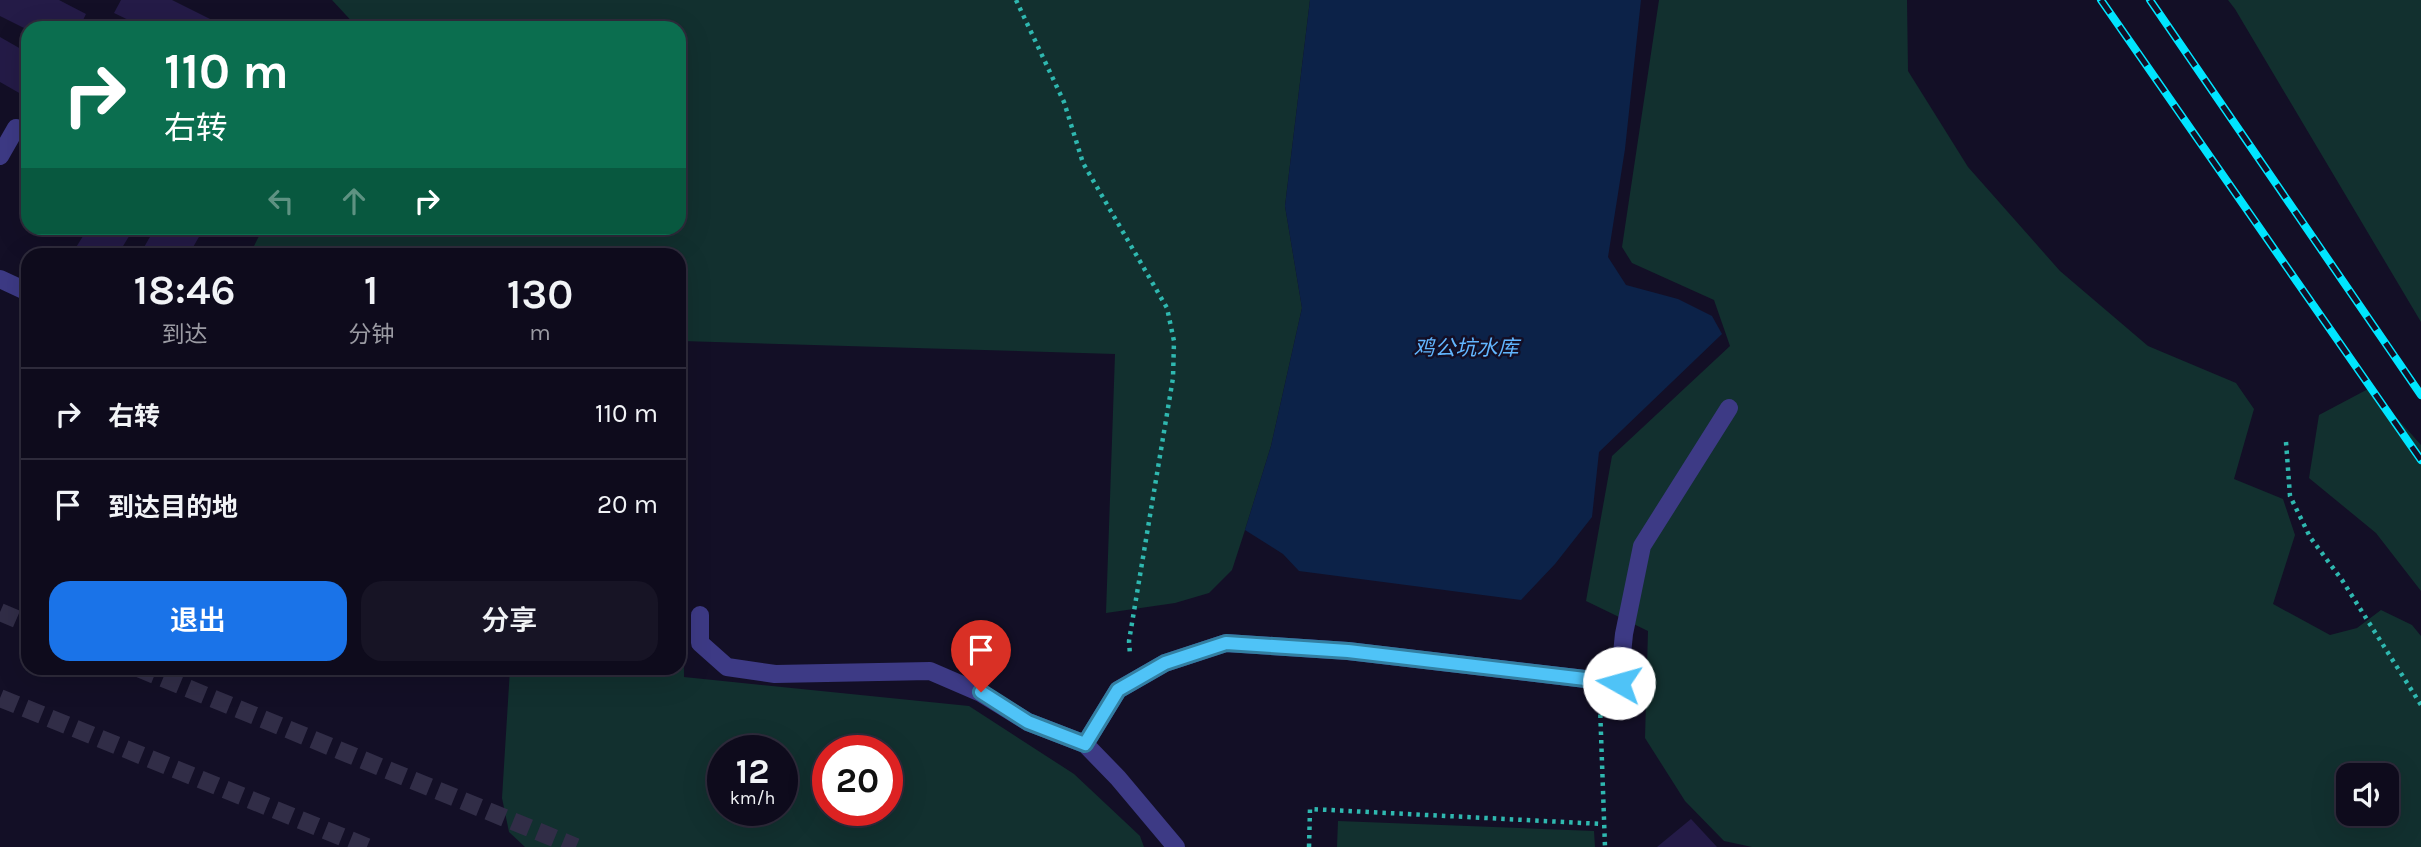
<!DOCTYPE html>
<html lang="zh">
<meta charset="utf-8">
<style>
body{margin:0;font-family:Karla,"Noto Sans SC",sans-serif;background:#171425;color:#f1f3f6;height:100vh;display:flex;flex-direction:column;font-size:26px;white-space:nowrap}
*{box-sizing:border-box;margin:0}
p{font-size:23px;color:#9b9ba3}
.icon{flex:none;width:38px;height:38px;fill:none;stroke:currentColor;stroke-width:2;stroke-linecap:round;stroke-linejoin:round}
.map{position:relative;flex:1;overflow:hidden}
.drawer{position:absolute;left:21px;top:248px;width:665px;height:427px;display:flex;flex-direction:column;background:#0e0b1c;border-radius:21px;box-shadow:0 7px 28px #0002,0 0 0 2px #2e2b3b}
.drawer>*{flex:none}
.guide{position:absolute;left:21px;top:21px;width:665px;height:214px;border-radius:21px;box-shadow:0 7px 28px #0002,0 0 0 2px #2e2b3b;background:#0b6e4f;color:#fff;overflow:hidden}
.fabs{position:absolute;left:2336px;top:763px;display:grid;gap:14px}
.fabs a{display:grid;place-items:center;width:63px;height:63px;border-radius:14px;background:#0e0b1c;box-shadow:0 7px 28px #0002,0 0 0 2px #2e2b3b;font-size:35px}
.speed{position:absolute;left:707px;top:735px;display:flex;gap:14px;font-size:35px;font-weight:700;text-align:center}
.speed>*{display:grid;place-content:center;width:91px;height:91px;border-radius:50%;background:#0e0b1c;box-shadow:0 7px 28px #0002,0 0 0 2px #2e2b3b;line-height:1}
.speed small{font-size:18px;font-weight:400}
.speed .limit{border:10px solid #d22;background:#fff;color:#111}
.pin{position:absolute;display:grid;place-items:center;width:60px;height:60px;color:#fff;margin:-72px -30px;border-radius:50% 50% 50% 0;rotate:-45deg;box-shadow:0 0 7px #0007}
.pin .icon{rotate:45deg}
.me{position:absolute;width:77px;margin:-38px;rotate:277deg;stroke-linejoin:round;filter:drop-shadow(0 0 5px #0008)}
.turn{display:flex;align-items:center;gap:24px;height:147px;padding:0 28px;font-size:32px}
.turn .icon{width:91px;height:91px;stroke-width:2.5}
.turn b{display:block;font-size:49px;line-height:60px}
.lanes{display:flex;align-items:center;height:66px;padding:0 28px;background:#0003;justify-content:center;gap:35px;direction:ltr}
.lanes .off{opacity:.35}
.eta{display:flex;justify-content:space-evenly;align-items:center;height:119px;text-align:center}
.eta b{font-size:42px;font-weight:600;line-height:49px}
.button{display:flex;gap:14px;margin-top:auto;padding:14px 28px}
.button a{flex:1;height:80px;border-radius:21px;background:#1a73e8;color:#fff;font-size:28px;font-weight:600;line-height:80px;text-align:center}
.button a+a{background:#171425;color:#f1f3f6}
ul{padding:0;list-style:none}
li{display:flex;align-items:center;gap:21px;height:91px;padding:0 28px;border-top:2px solid #2e2b3b}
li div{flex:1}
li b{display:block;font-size:26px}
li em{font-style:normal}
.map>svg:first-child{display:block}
</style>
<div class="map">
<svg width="2421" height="847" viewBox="0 0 2421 847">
<rect width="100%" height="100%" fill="#130f26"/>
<g fill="#12302f" fill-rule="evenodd">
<path d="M332,0h978l-25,206 17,102 -31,138 -26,84 -13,40 -23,23 -34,10 -69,10 9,-259 -433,-13 2,336 285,29 105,68 66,62 4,11h-619l-16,-15 -7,-34 8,-129 169,-1v-412h-430l14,-28h416v-200h-321zM723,751h59v59h-59zM828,751h59v59h-59z"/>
<path d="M1659,0h248l1,71 60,96 92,104 88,75 88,37 18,26 -20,70 49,20 12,36 -22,69 57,31 27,-7 24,-18 31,15 9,11v211h-669l-28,-6 -39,-40 -40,-63 3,-107 -62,-30 26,-145 118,-110 -16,-46 -82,-37 -10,-16zM2348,775h39v39h-39z"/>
<polygon points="2228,0 2421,0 2421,322 2235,9"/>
<polygon points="2370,388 2421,445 2421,591 2376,533 2309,478 2319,415"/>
<polygon points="1338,821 1594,831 1595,847 1337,847"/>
</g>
<polygon fill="#0c2248" points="1310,0 1641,0 1625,149 1608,257 1626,285 1678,299 1712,316 1722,334 1599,452 1592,517 1555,564 1521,600 1299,571 1283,554 1245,530 1271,446 1302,308 1285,206"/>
<g fill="#241b47">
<polygon points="0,0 59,0 86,14 79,28 28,28 28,30 0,16"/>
<polygon points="121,0 172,0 212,20 208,28 145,28 114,13"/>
<polygon points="0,37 28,53 28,98 0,82"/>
<polygon points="88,228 134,228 117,256 86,256 75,249"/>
<polygon points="155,228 204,228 188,256 139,256"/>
<polygon points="1691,819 1717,847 1657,847"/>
</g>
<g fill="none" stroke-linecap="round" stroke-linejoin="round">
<g stroke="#312d47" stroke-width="18" stroke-dasharray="18 9" stroke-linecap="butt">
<polyline points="0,612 28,624"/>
<polyline points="138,668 576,847"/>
<polyline points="0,698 367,847"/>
</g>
<g stroke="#2fb8b0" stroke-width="4.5" stroke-dasharray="3.5 5" stroke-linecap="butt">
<polyline points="1016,0 1064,102 1083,163 1167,308 1174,341 1173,378 1129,641 1130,655"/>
<polyline points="2286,442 2290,496 2310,537 2342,580 2421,705"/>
<polyline points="1600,706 1605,847"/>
<polyline points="1309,847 1310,809 1603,824"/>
</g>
<g stroke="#3d3a85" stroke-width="18">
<polyline points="0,156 16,128"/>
<polyline points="0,279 28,292"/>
<polyline points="700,615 700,643 727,667 775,674 930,671 981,693 1028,722 1085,744 1118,778 1176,847"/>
<polyline points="1085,744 1118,690 1165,663 1226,643 1348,651 1619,683 1624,634 1642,546 1729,408"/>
</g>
<defs>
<g id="rail">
<polyline points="2101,0 2421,460"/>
<polyline points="2150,0 2421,395"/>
</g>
</defs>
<use href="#rail" stroke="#00e5ff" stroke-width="8"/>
<use href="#rail" stroke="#130f26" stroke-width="5" stroke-dasharray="16" stroke-linecap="butt"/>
</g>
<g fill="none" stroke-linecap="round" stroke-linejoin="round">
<defs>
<polyline id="route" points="981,692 1028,722 1085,744 1118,690 1165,663 1226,643 1348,651 1619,683"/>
</defs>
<use href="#route" stroke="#337fa1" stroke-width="18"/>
<use href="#route" stroke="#4fc3f7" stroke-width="12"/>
</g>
<g text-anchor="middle" stroke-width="5" stroke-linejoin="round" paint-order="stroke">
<g font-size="21" font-style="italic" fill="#62b6ff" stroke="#130f26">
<text x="1466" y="355">鸡公坑水库</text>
</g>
</g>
</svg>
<div class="fabs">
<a><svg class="icon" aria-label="sound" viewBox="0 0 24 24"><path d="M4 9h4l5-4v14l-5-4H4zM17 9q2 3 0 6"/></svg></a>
</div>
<div class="speed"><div>12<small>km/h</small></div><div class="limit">20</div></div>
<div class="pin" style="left:981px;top:692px;background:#d93025"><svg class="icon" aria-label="arrive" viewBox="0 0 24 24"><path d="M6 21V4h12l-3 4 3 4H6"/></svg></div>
<svg class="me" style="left:1619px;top:683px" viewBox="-20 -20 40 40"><circle r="19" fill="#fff"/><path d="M0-13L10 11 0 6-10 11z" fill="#4fc3f7"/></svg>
<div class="guide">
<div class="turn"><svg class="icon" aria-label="right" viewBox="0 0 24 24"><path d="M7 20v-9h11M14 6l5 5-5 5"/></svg><div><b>110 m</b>右转</div></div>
<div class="lanes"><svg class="icon off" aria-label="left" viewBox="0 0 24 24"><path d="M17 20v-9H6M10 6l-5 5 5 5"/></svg><svg class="icon off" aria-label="ahead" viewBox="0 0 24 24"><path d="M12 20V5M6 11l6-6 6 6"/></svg><svg class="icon" aria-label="right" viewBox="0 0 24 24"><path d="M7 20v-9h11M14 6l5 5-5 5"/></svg></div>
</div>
<section class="drawer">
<div class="eta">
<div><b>18:46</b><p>到达</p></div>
<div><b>1</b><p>分钟</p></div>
<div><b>130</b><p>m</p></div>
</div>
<ul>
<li><svg class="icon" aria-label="right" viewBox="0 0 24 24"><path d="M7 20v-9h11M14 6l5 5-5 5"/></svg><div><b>右转</b></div><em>110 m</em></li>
<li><svg class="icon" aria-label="arrive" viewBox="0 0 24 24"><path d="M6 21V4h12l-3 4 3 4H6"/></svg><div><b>到达目的地</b></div><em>20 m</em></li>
</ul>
<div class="button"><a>退出</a><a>分享</a></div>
</section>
</div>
